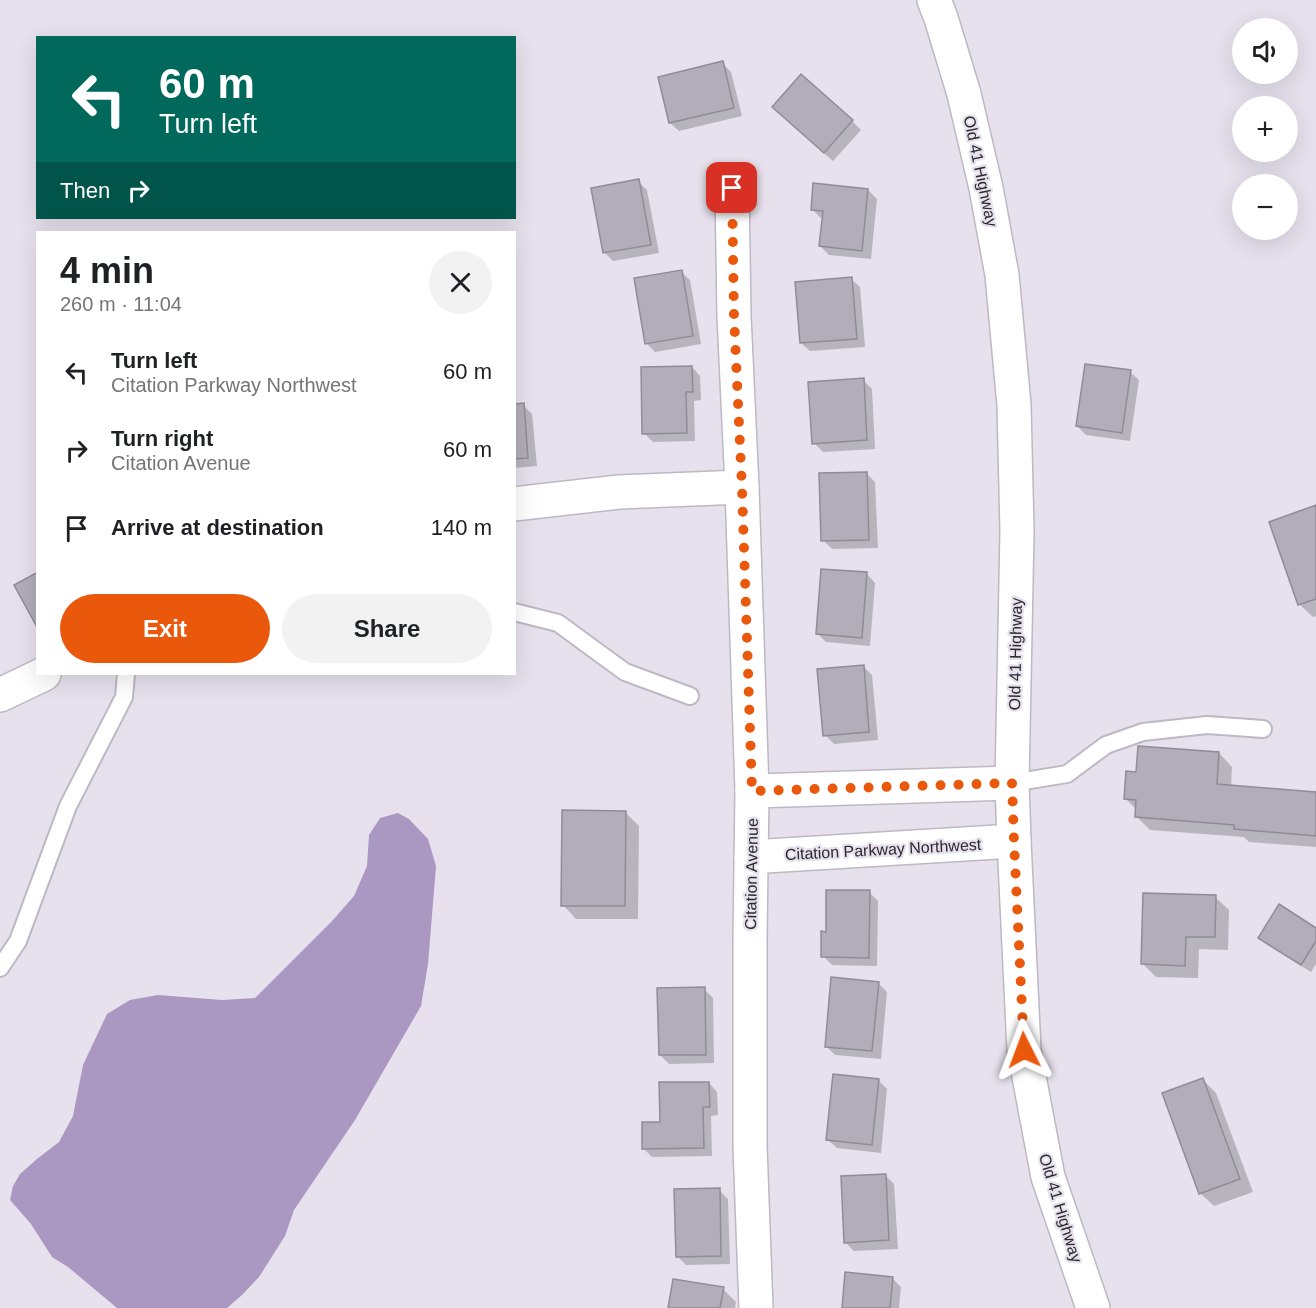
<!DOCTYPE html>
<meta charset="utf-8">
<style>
body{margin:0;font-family:Helvetica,sans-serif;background:#f2f2f2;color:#202124;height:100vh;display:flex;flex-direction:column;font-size:22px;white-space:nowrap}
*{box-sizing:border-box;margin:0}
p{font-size:20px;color:#757577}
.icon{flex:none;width:33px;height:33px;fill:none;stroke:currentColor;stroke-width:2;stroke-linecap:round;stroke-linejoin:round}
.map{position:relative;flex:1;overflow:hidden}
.drawer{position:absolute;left:36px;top:231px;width:480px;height:444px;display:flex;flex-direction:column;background:#fff;border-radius:0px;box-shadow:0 6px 24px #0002}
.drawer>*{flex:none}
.banner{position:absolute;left:36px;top:36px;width:480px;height:183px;border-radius:0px;box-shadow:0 6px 24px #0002;background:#00695c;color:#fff;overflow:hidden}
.fabs{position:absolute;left:1232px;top:18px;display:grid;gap:12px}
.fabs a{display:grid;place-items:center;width:66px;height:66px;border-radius:50%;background:#fff;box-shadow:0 6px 24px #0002;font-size:30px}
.pin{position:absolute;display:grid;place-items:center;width:51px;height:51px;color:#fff;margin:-26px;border-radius:12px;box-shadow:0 3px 9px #0006}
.me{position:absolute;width:66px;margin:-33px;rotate:357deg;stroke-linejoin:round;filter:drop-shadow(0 0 4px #0008)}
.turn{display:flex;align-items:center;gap:21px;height:126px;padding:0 24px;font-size:27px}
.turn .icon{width:78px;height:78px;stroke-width:2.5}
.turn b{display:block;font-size:42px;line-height:51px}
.then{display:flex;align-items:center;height:57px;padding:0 24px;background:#0003;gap:12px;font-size:22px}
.round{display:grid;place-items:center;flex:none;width:63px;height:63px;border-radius:32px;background:#f2f2f2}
.head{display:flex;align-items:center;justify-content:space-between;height:102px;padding:0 24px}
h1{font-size:36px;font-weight:600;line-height:45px}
.primary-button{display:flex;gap:12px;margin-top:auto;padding:12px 24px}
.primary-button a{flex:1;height:69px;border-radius:36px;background:#ea580c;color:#fff;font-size:24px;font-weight:600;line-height:69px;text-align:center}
.primary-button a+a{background:#f2f2f2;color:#202124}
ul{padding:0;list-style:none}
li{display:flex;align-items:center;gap:18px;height:78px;padding:0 24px}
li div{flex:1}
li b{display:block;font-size:22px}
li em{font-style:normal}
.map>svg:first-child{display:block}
</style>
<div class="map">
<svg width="1316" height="1308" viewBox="0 0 1316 1308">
<rect width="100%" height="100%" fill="#e6e1ed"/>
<polygon fill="#aa97c2" points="398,813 409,819 428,839 436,866 428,964 421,1006 355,1120 294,1210 285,1236 259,1277 242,1295 227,1308 117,1308 68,1267 52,1257 31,1224 10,1200 13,1186 20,1174 37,1159 59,1142 73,1116 83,1065 107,1014 130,1000 158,995 222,1000 255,998 333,920 354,896 367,866 369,835 380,818"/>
<g fill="#0003">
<polygon points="722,63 731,72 742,116 679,131 670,123"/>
<polygon points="782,116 852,121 861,130 833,161"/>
<polygon points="638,181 647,190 659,253 613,261 605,253"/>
<polygon points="868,190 877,199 871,259 829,255 820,246 823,218 821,218 812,209"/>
<polygon points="681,272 690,280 701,344 655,352 646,343"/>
<polygon points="851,279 860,287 865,347 810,351 801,343"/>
<polygon points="692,367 700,376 701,400 694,401 695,441 653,442 644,433"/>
<polygon points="1130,372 1139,380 1130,441 1086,435 1077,426"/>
<polygon points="863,380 872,389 875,449 823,452 814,443"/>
<polygon points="523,405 532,414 537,466 514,468 514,406"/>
<polygon points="867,474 875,482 878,548 832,549 823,540"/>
<polygon points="1316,507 1316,616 1313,617 1299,604"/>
<polygon points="867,574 875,583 870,646 826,642 817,633"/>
<polygon points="863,666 872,675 878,740 834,744 825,735"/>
<polygon points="1219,753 1232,767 1231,787 1316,793 1316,847 1249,842 1244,837 1150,830 1137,817 1137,810 1125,798 1137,773"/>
<polygon points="625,812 639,826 638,919 576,919 563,905"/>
<polygon points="869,892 878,901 877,966 832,965 823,956 827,933"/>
<polygon points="1215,897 1229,910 1228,950 1199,949 1198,978 1156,977 1142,963"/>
<polygon points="1316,929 1316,964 1311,972 1269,946 1260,938"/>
<polygon points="878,983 887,992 881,1059 835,1055 826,1046"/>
<polygon points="704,989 713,998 714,1063 669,1064 660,1055"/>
<polygon points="878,1080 887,1089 881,1153 837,1148 828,1140"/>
<polygon points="1203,1080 1216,1093 1253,1192 1214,1206 1200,1193"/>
<polygon points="709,1083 717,1092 718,1115 711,1116 712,1156 652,1157 643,1148"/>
<polygon points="885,1175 894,1184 898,1249 854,1251 845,1242"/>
<polygon points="719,1190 728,1199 730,1264 686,1265 677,1256"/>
<polygon points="892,1278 901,1287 899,1308 843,1308"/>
<polygon points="723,1289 736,1302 735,1308 669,1308"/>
</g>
<g fill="#b2adb8" stroke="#908c96" stroke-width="1.5">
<polygon points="723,61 734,108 669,123 658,77"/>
<polygon points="801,74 853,120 824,153 772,107"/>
<polygon points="639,179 651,245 603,253 591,188"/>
<polygon points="813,183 868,189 862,251 819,246 823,211 811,210"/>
<polygon points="682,270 693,336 645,344 634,278"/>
<polygon points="852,277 857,339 800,343 795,282"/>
<polygon points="1085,364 1131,370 1122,433 1076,426"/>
<polygon points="692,366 693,392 686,392 687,433 642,434 641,367"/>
<polygon points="864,378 867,440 812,444 808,382"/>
<polygon points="524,403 528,458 514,459 514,404"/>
<polygon points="867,472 869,540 821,541 819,473"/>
<polygon points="1316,505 1316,599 1298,605 1269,522"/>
<polygon points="821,569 867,572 862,638 816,634"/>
<polygon points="38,572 38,627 37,627 14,585"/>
<polygon points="864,665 869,732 823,736 817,669"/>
<polygon points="1138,746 1219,752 1217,784 1316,792 1316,836 1234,829 1234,825 1135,817 1136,800 1124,799 1126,771 1136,772"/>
<polygon points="562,810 626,811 625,906 561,906"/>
<polygon points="826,890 870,890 869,958 821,957 821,931 826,932"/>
<polygon points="1143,893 1216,895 1215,937 1186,937 1185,966 1141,964"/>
<polygon points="1279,904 1316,928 1316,941 1301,965 1258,938"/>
<polygon points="831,977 879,982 872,1051 825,1047"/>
<polygon points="705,987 706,1055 659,1055 657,988"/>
<polygon points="833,1074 879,1079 872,1145 826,1140"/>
<polygon points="1203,1078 1240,1179 1199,1194 1162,1093"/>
<polygon points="659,1082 709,1082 710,1107 703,1107 704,1148 642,1149 642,1122 660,1122"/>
<polygon points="886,1174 889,1240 844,1243 841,1176"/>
<polygon points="720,1188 721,1256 676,1257 674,1189"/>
<polygon points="845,1272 893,1277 890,1308 842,1308"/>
<polygon points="673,1279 724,1287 720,1308 668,1308"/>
</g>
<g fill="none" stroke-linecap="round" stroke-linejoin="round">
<defs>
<g id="service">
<polyline points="514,612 558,623 625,672 690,696"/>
<polyline points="1012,783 1067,774 1106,745 1143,732 1207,725 1263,729"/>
<polyline points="0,968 18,941 68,806 124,697 126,674"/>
</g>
<g id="minor">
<polyline points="732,188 734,316 742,487 752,791 750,938 750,1146 756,1308"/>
<polyline points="514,504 619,492 742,487"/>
<polyline points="0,695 44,674"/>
<polyline points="752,791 1012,783"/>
<polyline points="751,857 1014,841"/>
</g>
<polyline id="secondary" points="934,0 941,18 964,94 986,188 1002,275 1014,405 1017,531 1012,783 1014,841 1024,1050 1048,1177 1093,1308"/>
</defs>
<use href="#service" stroke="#bdb8c3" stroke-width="20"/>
<use href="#minor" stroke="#bdb8c3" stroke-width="36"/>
<use href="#secondary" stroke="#bdb8c3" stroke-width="36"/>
<use href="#service" stroke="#fff" stroke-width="16"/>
<use href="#minor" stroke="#fff" stroke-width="33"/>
<use href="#secondary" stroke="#fff" stroke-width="33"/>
</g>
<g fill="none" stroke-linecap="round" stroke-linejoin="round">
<polyline stroke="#ea580c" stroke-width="10" stroke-dasharray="0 18" points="732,188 734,316 742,488 752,791 1012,783 1014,841 1024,1050"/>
</g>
<g text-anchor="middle" stroke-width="4.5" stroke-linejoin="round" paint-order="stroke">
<g font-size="16" fill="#2b292d" stroke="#e6e1ed">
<text transform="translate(981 171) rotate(78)" y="6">Old 41 Highway</text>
<text transform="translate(1015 654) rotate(-89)" y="6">Old 41 Highway</text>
<text transform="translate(883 849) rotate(-3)" y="6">Citation Parkway Northwest</text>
<text transform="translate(751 874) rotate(-89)" y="6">Citation Avenue</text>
<text transform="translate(1061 1208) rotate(73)" y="6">Old 41 Highway</text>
</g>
</g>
</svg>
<div class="fabs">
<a><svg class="icon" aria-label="sound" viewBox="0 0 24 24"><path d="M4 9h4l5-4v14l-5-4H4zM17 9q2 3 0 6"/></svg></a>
<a>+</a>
<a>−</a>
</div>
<div class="pin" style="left:732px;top:188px;background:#d93025"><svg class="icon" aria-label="arrive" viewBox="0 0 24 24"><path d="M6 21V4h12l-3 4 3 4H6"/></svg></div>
<svg class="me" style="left:1024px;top:1050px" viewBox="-20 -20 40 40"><path d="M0-17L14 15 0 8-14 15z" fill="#ea580c" stroke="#fff" stroke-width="4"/></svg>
<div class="banner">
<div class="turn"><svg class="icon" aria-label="left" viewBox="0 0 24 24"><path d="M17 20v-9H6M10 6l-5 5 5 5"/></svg><div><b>60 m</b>Turn left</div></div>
<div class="then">Then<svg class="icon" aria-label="right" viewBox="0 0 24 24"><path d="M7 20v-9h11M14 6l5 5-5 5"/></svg></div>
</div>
<section class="drawer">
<div class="head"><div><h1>4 min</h1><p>260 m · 11:04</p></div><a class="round"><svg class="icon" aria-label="close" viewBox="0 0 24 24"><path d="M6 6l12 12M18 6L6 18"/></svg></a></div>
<ul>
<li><svg class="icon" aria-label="left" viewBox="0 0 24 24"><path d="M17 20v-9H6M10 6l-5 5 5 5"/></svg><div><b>Turn left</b><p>Citation Parkway Northwest</p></div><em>60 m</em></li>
<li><svg class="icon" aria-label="right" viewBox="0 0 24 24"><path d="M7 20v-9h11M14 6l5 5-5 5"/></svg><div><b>Turn right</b><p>Citation Avenue</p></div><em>60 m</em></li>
<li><svg class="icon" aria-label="arrive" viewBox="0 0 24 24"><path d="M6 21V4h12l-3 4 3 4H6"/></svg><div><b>Arrive at destination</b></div><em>140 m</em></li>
</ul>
<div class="primary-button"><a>Exit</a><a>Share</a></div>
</section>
</div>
